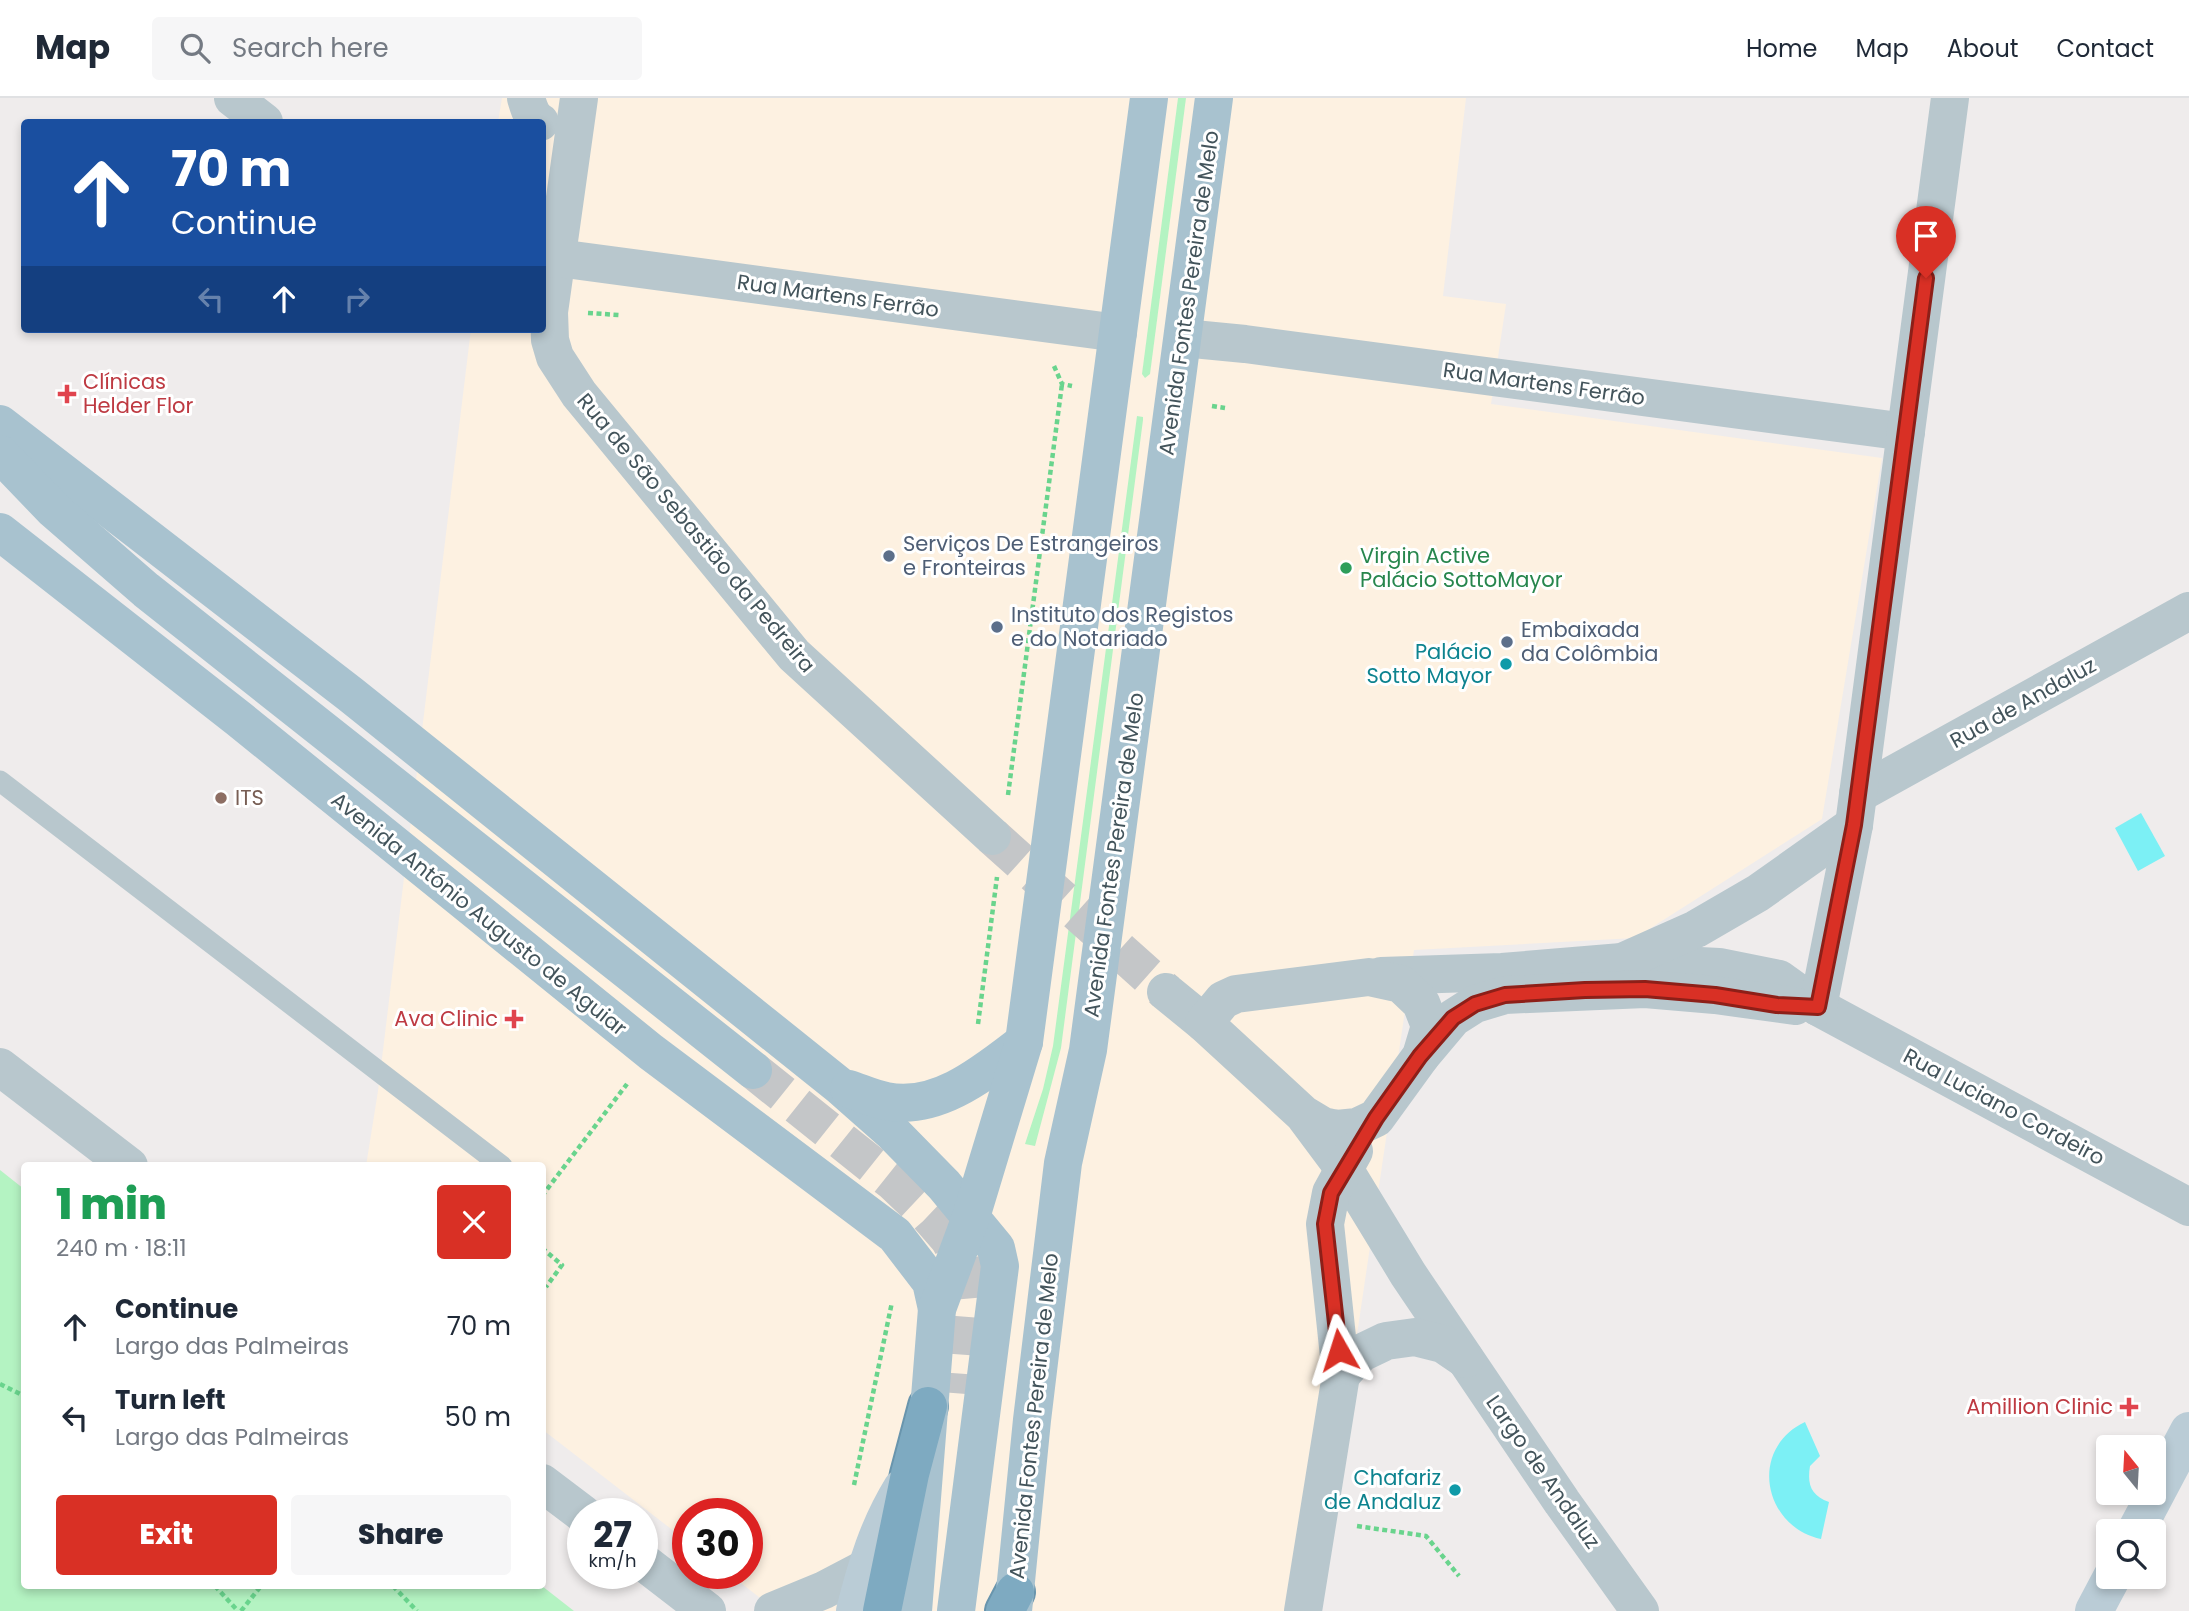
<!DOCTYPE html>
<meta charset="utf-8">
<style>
body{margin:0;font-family:Poppins,sans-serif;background:#f6f6f7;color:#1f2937;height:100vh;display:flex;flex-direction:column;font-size:26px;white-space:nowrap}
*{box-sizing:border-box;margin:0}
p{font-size:23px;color:#747a83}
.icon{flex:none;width:38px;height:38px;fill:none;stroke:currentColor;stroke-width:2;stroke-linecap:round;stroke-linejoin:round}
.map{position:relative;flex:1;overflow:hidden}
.details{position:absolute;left:21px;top:1064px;width:525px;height:427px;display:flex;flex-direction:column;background:#fff;border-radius:7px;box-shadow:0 4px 10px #0003}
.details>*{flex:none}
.hud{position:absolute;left:21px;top:21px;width:525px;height:214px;border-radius:7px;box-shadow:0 4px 10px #0003;background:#1a4fa0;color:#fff;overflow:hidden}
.needle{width:46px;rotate:342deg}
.buttons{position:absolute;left:2096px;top:1337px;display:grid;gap:14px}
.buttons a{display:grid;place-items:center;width:70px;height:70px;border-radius:7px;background:#fff;box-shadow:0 4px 10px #0003;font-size:35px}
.speed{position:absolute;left:567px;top:1400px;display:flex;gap:14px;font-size:35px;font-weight:700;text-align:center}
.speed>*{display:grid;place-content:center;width:91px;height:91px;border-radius:50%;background:#fff;box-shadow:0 4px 10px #0003;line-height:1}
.speed small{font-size:18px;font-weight:400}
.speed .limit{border:10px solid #d22;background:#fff;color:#111}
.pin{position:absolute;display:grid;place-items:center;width:60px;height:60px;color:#fff;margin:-72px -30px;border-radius:50% 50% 50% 0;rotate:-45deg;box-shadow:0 0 7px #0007}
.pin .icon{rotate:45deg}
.me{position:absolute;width:77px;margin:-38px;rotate:354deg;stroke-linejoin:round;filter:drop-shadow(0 0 5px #0008)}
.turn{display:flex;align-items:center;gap:24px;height:147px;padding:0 35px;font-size:32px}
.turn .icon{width:91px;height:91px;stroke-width:2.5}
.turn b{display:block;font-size:49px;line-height:60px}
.lanes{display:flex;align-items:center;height:66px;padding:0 35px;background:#0003;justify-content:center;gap:35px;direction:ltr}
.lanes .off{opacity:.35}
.round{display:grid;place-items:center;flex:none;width:74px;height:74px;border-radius:7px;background:#f6f6f7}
.headline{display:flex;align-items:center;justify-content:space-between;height:119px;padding:0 35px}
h1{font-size:42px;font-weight:800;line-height:52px;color:#1e9e55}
.cta{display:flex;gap:14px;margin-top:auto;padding:14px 35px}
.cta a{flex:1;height:80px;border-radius:7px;background:#d93025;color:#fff;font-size:28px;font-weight:800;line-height:80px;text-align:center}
.cta a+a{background:#f6f6f7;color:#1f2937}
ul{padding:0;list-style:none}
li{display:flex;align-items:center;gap:21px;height:91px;padding:0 35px}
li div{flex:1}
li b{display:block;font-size:26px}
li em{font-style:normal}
header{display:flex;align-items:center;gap:42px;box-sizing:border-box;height:98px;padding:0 35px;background:#fff;border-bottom:2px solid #e0e1e3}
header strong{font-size:33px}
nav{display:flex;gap:38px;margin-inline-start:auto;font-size:24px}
.search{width:490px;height:63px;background:#f6f6f7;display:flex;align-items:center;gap:18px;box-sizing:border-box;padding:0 24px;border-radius:7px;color:#747a83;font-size:26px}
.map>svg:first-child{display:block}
</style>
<header>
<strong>Map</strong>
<div class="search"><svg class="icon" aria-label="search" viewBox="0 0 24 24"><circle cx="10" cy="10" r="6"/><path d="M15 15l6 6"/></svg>Search here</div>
<nav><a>Home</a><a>Map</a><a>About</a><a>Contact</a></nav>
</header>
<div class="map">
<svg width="2189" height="1513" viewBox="0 0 2189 1513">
<rect width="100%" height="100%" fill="#efecec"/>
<polygon fill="#fdf1e1" points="502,0 1466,0 1443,198 1506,206 1491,306 1882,360 1822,721 1635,840 1414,852 1316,1513 777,1513 728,1475 747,1475 747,1416 688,1416 688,1444 543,1332 542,1068 366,1068 378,993 471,231 542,231 542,24 498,24"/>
<g fill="#b4f3c2">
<polygon points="1178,0 1186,0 1150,276 1145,280 1142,276"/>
<polygon points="1137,318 1143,319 1143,322 1061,950 1035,1048 1025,1046 1043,991 1053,948"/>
<polygon points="0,1072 24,1091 24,1488 542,1488 574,1513 0,1513"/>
</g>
<g fill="#7cf0f5">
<polygon points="2141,715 2165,758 2138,773 2115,730"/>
<path d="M1805,1324l15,34 -10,10c-3,19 1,29 19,36l-8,37c-59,-13 -72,-91 -16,-117z"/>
</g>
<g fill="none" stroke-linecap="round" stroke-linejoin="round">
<polyline stroke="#c4c6c8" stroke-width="38" stroke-dasharray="38 19" stroke-linecap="butt" points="992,738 1166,894"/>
<polyline stroke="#c4c6c8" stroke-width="38" stroke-dasharray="38 19" stroke-linecap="butt" points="753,972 893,1084 929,1118 949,1141 960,1161 970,1193 972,1217 966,1296"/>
<defs>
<g id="highway">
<polyline points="882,1513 910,1376 928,1308"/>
<polyline points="1005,1513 1015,1494"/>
</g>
</defs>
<use href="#highway" stroke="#6995ad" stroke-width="42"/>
<g stroke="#69d48d" stroke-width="4.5" stroke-dasharray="5 3.5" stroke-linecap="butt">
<polyline points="588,215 619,217"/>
<polyline points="1054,268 1062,286 1072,288"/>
<polyline points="1212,308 1225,310"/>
<polyline points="1008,697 1062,286"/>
<polyline points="978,926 997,779"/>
<polyline points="542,1098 627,986"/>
<polyline points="542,1150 562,1167 546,1189"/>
<polyline points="0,1286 24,1298"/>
<polyline points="854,1387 892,1204"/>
<polyline points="1357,1428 1426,1438 1459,1478"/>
<polyline points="215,1488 238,1513"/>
<polyline points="393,1488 417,1513"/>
<polyline points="241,1513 261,1488"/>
</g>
<polyline stroke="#b8c7cd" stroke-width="21" points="0,683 502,1068"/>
<g stroke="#b8c7cd" stroke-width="38">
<polyline points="233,0 264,24"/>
<path d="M526,0c3,10 5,19 14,24"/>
<polyline points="579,0 549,214 550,242 555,259 579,296 794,557 992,738"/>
<polyline points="542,161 558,160 1118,235"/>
<polyline points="1183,240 1245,246 1906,334"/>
<polyline points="1858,696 2189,513"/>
<polyline points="1622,864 1719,869 1779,881 1818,909 2189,1109"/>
<polyline points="1381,878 1502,874 1622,864 1696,831 1758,795 1854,727"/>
<polyline points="1166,894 1204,925"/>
<polyline points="1818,909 1854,727 1950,0"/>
<polyline points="1421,958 1453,920 1475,906 1505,897 1645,891 1715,897 1795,908"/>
<polyline points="0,969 129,1068"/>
<polyline points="1303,1016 1323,1028 1337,1031 1357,1029 1376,1020 1421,958 1430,928 1421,905 1401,886 1369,879 1236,896 1223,902 1204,925 1303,1016 1344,1071 1408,1176 1562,1404 1640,1513"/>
<polyline points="1341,1277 1361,1255 1386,1243 1415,1239 1443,1246 1465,1261"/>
<polyline points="542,1385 583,1416"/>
<polyline points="642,1463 707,1513"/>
<polyline points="773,1513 824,1492 866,1470"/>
<polyline points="1303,1513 1341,1277 1325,1126 1331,1095 1354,1053"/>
</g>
<g stroke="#baccd6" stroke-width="38">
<polyline points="2136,1433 2189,1333"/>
<path d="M855,1513c11,-44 23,-84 47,-123"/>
<polyline points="2094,1513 2112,1479"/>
</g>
<g stroke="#a8c2cf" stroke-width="38">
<polyline points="0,326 350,596 841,989 892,1034 944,1087 996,1150 1000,1168 956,1513"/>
<polyline points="0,356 54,412 146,492 753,972"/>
<polyline points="0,434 239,621 651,954 895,1137 931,1184 937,1211"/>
<path d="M849,991c12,4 25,10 37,12 52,11 100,-30 138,-59"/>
<polyline points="913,1513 937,1211 971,1119 1024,944 1149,0"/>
<polyline points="1013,1513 1032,1322 1063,1065 1088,952 1214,0"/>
</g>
<use href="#highway" stroke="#7eaac1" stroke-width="38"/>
</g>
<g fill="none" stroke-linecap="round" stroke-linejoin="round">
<defs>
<polyline id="route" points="1339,1252 1325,1126 1331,1095 1376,1020 1420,958 1453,920 1475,906 1505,897 1585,892 1645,891 1715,897 1777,907 1818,909 1854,727 1926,180"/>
</defs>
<use href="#route" stroke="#8d1f18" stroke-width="18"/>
<use href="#route" stroke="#d93025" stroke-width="12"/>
</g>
<g fill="#e0444e" stroke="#fff" stroke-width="2.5">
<path d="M63.5 285.5h7v7h7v7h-7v7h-7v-7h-7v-7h7z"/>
<path d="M510.5 910.5h7v7h7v7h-7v7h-7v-7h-7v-7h7z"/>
<path d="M2125.5 1298.5h7v7h7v7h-7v7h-7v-7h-7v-7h7z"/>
</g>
<g fill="#5c6f8a" stroke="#fff" stroke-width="2.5">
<circle cx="889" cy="458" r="7"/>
<circle cx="997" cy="529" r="7"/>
<circle cx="1507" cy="544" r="7"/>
</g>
<circle fill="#2e9e5b" stroke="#fff" stroke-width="2.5" cx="1346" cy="470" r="7"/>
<g fill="#0f9aa8" stroke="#fff" stroke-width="2.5">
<circle cx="1506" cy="566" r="7"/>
<circle cx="1455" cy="1392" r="7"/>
</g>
<circle fill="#8d6e63" stroke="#fff" stroke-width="2.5" cx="221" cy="700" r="7"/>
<g text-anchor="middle" stroke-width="6" stroke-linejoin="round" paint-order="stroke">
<g font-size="21" fill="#43545b" stroke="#fff">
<text transform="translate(1189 195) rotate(-82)" y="7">Avenida Fontes Pereira de Melo</text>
<text transform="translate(838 198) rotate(8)" y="7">Rua Martens Ferrão</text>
<text transform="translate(1544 286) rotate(8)" y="7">Rua Martens Ferrão</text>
<text transform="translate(696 435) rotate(50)" y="7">Rua de São Sebastião da Pedreira</text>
<text transform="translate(2023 605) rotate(-29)" y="7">Rua de Andaluz</text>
<text transform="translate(1114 757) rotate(-82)" y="7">Avenida Fontes Pereira de Melo</text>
<text transform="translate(479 816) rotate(39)" y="7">Avenida António Augusto de Aguiar</text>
<text transform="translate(2004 1009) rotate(28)" y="7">Rua Luciano Cordeiro</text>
<text transform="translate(1034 1318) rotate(-84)" y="7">Avenida Fontes Pereira de Melo</text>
<text transform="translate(1543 1374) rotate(55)" y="7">Largo de Andaluz</text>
</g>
<g font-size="21" fill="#be3a42" stroke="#fff" text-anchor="end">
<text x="83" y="291" text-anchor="start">Clínicas<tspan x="83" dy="24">Helder Flor</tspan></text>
<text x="498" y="928">Ava Clinic</text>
<text x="2113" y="1316">Amillion Clinic</text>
</g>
<g font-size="21" fill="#4e5e75" stroke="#fff" text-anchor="start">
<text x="903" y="453">Serviços De Estrangeiros<tspan x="903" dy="24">e Fronteiras</tspan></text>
<text x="1011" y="524">Instituto dos Registos<tspan x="1011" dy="24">e do Notariado</tspan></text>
<text x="1521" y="539">Embaixada<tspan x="1521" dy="24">da Colômbia</tspan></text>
</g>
<g font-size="21" fill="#27864d" stroke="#fff" text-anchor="start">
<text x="1360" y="465">Virgin Active<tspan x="1360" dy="24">Palácio SottoMayor</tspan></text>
</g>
<g font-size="21" fill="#0d838f" stroke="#fff" text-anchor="end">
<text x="1492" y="561">Palácio<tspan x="1492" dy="24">Sotto Mayor</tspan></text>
<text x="1441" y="1387">Chafariz<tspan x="1441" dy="24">de Andaluz</tspan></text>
</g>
<g font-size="21" fill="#785e54" stroke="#fff" text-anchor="start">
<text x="235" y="707">ITS</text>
</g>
</g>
</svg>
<div class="buttons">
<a><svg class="needle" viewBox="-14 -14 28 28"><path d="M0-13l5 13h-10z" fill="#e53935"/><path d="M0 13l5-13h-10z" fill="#747a83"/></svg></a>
<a><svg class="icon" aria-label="search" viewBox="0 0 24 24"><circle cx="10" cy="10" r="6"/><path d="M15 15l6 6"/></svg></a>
</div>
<div class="speed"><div>27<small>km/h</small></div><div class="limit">30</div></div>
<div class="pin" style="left:1926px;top:180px;background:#d93025"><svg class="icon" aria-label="arrive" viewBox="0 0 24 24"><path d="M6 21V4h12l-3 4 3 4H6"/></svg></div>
<svg class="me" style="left:1339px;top:1252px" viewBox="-20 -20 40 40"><path d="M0-17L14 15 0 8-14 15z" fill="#d93025" stroke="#fff" stroke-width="4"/></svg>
<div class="hud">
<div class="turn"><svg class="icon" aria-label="ahead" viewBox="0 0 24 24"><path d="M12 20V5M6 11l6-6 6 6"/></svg><div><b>70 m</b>Continue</div></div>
<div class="lanes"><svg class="icon off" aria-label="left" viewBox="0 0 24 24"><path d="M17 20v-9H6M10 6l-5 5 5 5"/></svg><svg class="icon" aria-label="ahead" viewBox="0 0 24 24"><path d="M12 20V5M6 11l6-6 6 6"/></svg><svg class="icon off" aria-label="right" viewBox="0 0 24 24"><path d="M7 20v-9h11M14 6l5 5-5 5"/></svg></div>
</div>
<section class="details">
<div class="headline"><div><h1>1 min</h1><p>240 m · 18:11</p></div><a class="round" style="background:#d93025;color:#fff"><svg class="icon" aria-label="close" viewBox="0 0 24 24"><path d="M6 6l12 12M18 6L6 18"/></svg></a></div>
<ul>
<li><svg class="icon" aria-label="ahead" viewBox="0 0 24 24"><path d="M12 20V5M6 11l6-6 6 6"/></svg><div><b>Continue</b><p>Largo das Palmeiras</p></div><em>70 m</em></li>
<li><svg class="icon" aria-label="left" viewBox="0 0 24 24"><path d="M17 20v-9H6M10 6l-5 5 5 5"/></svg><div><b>Turn left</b><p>Largo das Palmeiras</p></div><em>50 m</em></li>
</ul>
<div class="cta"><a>Exit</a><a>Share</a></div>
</section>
</div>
